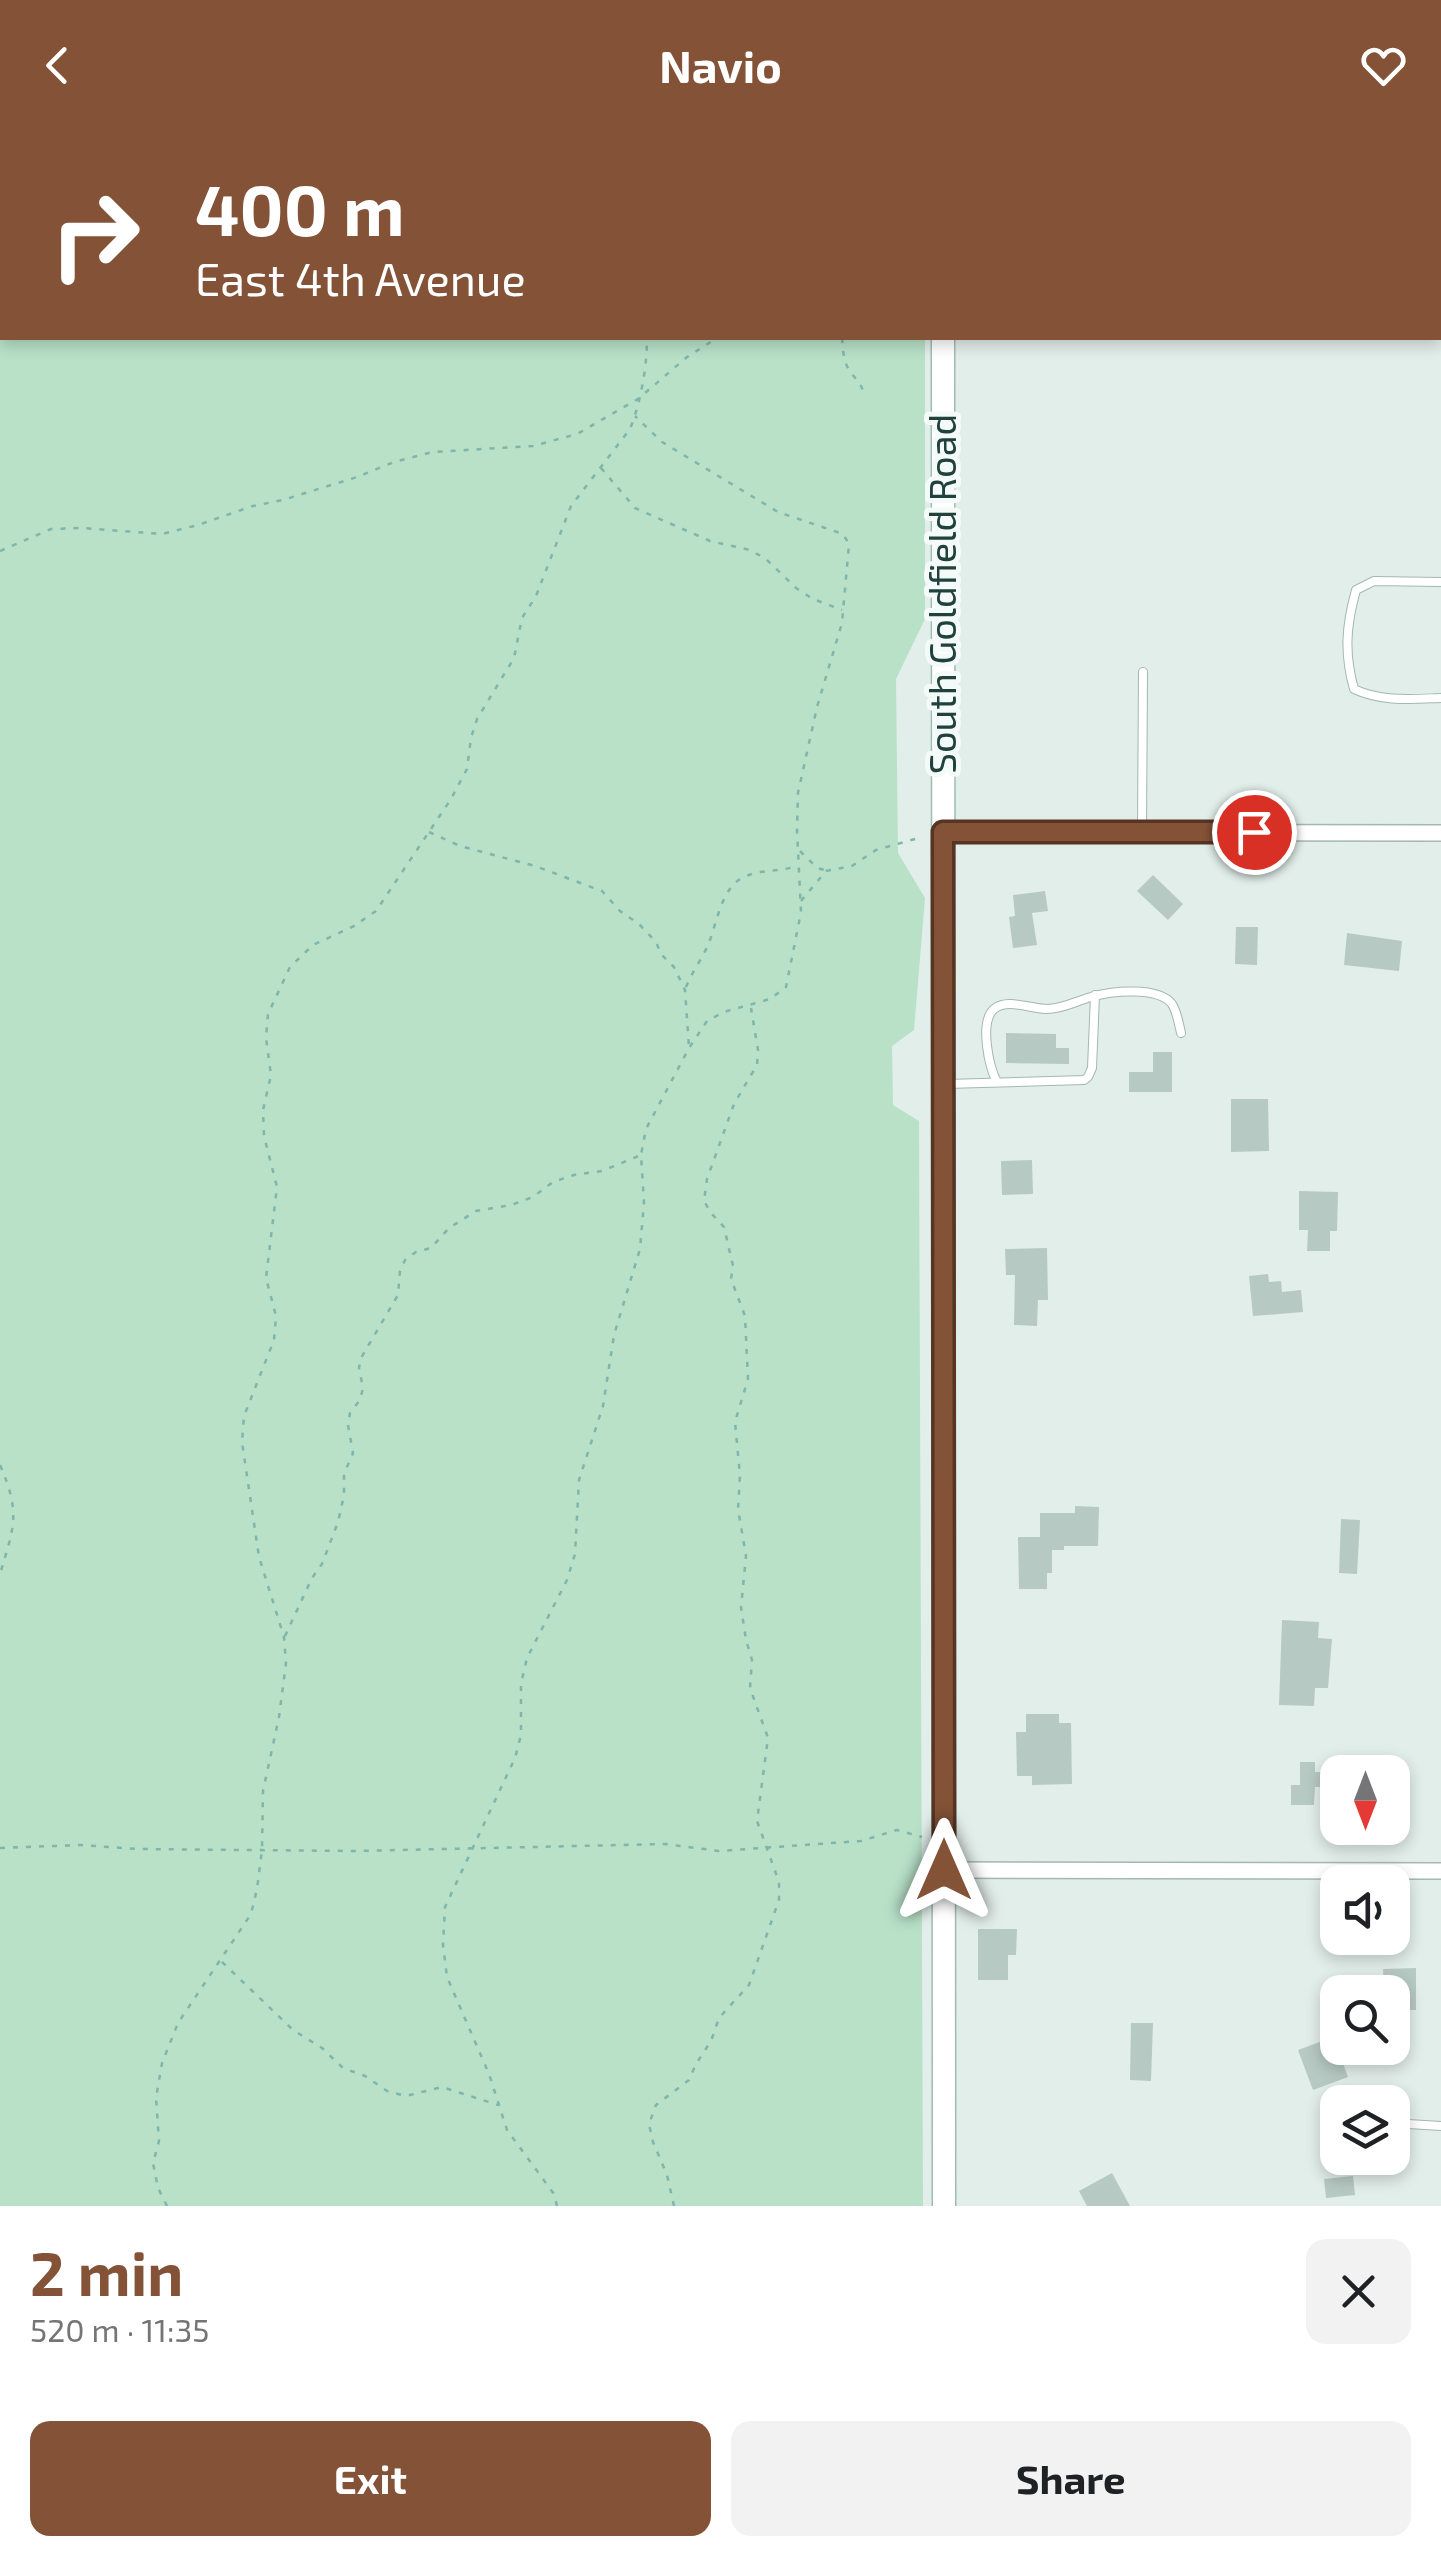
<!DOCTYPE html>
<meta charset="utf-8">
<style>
body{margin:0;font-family:"Exo 2",sans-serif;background:#f2f2f2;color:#202124;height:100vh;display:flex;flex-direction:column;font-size:38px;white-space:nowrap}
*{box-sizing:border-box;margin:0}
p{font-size:32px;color:#757577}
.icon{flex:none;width:55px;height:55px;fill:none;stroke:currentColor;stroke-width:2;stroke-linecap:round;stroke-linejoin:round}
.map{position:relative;height:2076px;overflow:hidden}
.sheet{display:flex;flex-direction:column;background:#fff;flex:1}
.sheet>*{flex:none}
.banner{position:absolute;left:0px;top:0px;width:1442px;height:210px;box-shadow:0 5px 15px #0003;background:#845237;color:#fff;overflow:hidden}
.needle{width:65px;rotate:180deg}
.buttons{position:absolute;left:1320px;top:1625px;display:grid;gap:20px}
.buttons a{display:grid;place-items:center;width:90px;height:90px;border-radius:20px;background:#fff;box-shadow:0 5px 15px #0003;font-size:50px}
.pin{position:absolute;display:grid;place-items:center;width:85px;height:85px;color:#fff;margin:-42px;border:5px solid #fff;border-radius:50%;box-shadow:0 2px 10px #0007}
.me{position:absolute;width:110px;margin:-55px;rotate:0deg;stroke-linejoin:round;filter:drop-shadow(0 0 8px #0008)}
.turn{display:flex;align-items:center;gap:35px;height:210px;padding:0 30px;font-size:45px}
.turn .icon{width:130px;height:130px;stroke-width:2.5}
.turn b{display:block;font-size:70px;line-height:85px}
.round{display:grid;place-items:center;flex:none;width:105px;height:105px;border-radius:20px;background:#f2f2f2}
.head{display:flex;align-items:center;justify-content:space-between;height:170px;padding:0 30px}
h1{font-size:60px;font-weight:700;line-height:75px;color:#845237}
.button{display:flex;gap:20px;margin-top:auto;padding:20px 30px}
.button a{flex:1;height:115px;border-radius:20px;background:#845237;color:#fff;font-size:40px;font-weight:700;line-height:115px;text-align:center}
.button a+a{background:#f2f2f2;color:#202124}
header{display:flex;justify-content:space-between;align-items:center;height:130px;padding:0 30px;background:#845237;color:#fff;font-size:45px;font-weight:700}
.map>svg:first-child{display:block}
</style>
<header><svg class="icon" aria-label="back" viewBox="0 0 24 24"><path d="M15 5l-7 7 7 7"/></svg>Navio<svg class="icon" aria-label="heart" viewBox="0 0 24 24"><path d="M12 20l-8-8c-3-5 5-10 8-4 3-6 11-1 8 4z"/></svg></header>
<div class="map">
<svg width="1441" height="2076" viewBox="0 0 1441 2076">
<rect width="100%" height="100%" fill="#e2eeea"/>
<polygon fill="#b8e1c8" points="0,0 925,0 925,2 2,2 2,208 925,208 925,489 896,549 898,723 925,768 914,900 892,916 893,975 919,991 923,2076 0,2076"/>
<g fill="#b7c9c3">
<polygon points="1153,745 1183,774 1168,790 1137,761"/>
<polygon points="1045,761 1048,781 1032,783 1037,815 1013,818 1009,787 1015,786 1013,765"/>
<polygon points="1236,797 1258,797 1257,835 1235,834"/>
<polygon points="1347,803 1402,811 1399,841 1344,835"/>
<polygon points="1006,903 1056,904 1056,918 1069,918 1069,934 1006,933"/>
<polygon points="1153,922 1172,922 1172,962 1129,962 1129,942 1153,942"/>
<polygon points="1231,969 1268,969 1269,1021 1231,1022"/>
<polygon points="1032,1030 1033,1064 1002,1065 1001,1031"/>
<polygon points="1299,1061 1338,1062 1337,1101 1330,1101 1330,1121 1307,1121 1308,1100 1299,1100"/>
<polygon points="1047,1118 1048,1170 1038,1170 1037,1196 1014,1195 1015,1145 1006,1145 1005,1119"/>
<polygon points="1268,1144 1269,1152 1281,1151 1282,1162 1301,1160 1303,1182 1253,1186 1249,1146"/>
<polygon points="1075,1376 1099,1377 1098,1416 1064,1416 1064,1420 1052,1420 1052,1443 1047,1443 1047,1459 1019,1459 1018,1407 1040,1407 1040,1383 1075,1383"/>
<polygon points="1341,1389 1360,1390 1357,1444 1339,1443"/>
<polygon points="1282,1490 1319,1492 1318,1508 1332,1509 1328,1558 1315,1558 1314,1576 1279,1575"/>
<polygon points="1026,1584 1059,1584 1059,1593 1071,1593 1072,1654 1032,1655 1032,1646 1017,1646 1016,1602 1026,1602"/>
<polygon points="1300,1632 1315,1632 1315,1642 1324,1642 1324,1657 1315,1657 1314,1675 1291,1675 1291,1655 1300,1655"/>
<polygon points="978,1799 1017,1799 1016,1825 1008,1825 1008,1850 978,1850"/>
<polygon points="1416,1838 1416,1880 1392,1880 1392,1862 1384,1862 1383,1839"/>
<polygon points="1131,1893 1153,1893 1151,1951 1130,1950"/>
<polygon points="1333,1907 1348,1947 1313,1960 1298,1920"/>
<polygon points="1112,2043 1130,2076 1087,2076 1079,2061"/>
<polygon points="1353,2046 1355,2065 1326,2068 1324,2049"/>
</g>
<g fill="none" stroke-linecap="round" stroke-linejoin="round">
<defs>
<g id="lane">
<path d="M1441,452l-67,-1 -18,9c-10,36 -12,63 -2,99 27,13 58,10 87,9"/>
<polyline points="1142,702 1143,542"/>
<path d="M997,952c-8,-15 -18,-60 -3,-73 13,-11 38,0 53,0 16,0 29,-8 44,-12 20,-6 67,-11 81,7 5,8 7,20 9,29"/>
<polyline points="946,954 1084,950 1088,947 1092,938 1095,865"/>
<polyline points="1329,1965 1342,1972"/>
<polyline points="1392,1993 1441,1996"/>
</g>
<g id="street">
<polyline points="943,702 1441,703"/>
<polyline points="944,1740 1441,1741"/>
</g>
<g id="secondary">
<polyline points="942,0 942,2"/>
<polyline points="943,208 944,2076"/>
</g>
</defs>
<use href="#lane" stroke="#a4b7b2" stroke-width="10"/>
<use href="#street" stroke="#a4b7b2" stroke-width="18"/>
<use href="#secondary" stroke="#9fbbb4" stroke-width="25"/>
<g stroke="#7fb5aa" stroke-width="2.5" stroke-dasharray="5 8" stroke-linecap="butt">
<polyline points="387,2 389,0"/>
<polyline points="683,2 685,0"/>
<path d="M842,208c1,11 1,22 7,32 5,8 11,11 14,21"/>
<polyline points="601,338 635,378 710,411 750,420 766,429 796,458 813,469 842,480"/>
<polyline points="0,421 51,399 82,398 162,404 198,395 253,376 283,370 357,347 394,332 433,322 533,316 577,304 638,269 687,227 717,208"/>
<polyline points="429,702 460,716 535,736 602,761 620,781 639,794 656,812 661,824 674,837 685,860 689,917"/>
<polyline points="800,721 817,738 825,740"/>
<polyline points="801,771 826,741 852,736 876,720 922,707"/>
<path d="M686,857c6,-15 16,-28 22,-42 9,-21 13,-58 36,-68 17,-8 36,-5 53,-11"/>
<path d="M0,1335c21,48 14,62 0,109"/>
<polyline points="285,1506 312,1448 322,1434 338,1392 344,1365 344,1344 353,1323 348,1295 350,1283 360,1270 363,1258 359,1238 361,1228 398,1165 400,1141 405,1130 416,1122 431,1118 449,1098 476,1081 511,1075 533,1067 553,1052 574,1045 602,1041 641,1025"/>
<polyline points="0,1718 81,1715 137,1719 356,1721 665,1714 719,1721 861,1711 897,1700 922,1707"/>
<polyline points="222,1832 293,1900 322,1918 343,1938 365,1946 387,1961 406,1966 442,1957 498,1975"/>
<path d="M167,2076l-9,-18 -5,-25 6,-22 -3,-43 6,-35 16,-40 73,-109 6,-25 5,-39 1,-59 16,-74 7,-54 -2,-26 -25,-80 -17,-115 2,-26 30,-76 2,-24 -10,-38 11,-91 -13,-51 -1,-26 8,-35 -5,-37 2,-24 22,-47 23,-22 41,-19 22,-15 75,-112 16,-30 4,-31 6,-19 37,-61 8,-40 14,-22 35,-90 59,-77c11,-28 17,-62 17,-91"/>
<polyline points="557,2076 554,2064 507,2000 489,1944 447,1847 443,1815 445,1777 515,1628 521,1605 521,1554 527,1528 567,1450 575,1424 579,1350 603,1276 614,1205 640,1119 644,1073 641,1025 646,999 689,918 707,891 724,882 770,869 786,857 801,782 797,700 798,663 817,577 842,493 849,414 843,404 778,382 662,312 635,286"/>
<polyline points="674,2076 667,2045 653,2012 649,1994 656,1975 689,1950 696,1934 711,1911 719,1888 749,1855 779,1770 779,1752 757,1691 768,1608 750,1558 752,1530 746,1510 741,1477 746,1426 738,1379 740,1346 735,1292 748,1249 745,1186 731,1149 733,1136 724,1097 711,1083 704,1071 707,1049 734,974 757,935 758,920 751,878"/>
</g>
<use href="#lane" stroke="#fff" stroke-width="8"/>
<use href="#street" stroke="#fff" stroke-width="15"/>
<use href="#secondary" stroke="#fff" stroke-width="22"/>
</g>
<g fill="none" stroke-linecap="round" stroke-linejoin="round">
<defs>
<polyline id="route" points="944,1740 943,702 1254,702"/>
</defs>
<use href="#route" stroke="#563524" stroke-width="25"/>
<use href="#route" stroke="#845237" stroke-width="18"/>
</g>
<g text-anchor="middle" stroke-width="10" stroke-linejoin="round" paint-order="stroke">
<g font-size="38" fill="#20413c" stroke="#f3faf7">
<text transform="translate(943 464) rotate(-90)" y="13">South Goldfield Road</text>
</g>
</g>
</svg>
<div class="buttons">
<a><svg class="needle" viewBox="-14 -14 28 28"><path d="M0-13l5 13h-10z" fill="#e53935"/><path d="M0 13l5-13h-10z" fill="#757577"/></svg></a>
<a><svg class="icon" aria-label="sound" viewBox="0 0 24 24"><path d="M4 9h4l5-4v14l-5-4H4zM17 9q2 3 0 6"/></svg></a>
<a><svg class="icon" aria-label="search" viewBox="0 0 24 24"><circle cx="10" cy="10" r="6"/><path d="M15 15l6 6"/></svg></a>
<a><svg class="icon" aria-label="layers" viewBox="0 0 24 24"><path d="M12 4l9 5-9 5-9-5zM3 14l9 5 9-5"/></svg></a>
</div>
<div class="pin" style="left:1254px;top:702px;background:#d93025"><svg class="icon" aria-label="arrive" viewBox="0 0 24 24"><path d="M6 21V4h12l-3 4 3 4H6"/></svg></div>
<svg class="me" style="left:944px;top:1740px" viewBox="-20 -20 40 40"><path d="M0-17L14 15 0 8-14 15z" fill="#845237" stroke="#fff" stroke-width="4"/></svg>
<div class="banner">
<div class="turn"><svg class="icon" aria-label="right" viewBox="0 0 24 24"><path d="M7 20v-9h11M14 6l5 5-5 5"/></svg><div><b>400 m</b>East 4th Avenue</div></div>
</div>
</div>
<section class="sheet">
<div class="head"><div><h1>2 min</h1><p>520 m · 11:35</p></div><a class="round"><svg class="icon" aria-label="close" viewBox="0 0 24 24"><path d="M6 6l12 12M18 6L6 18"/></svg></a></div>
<div class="button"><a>Exit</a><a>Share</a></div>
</section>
